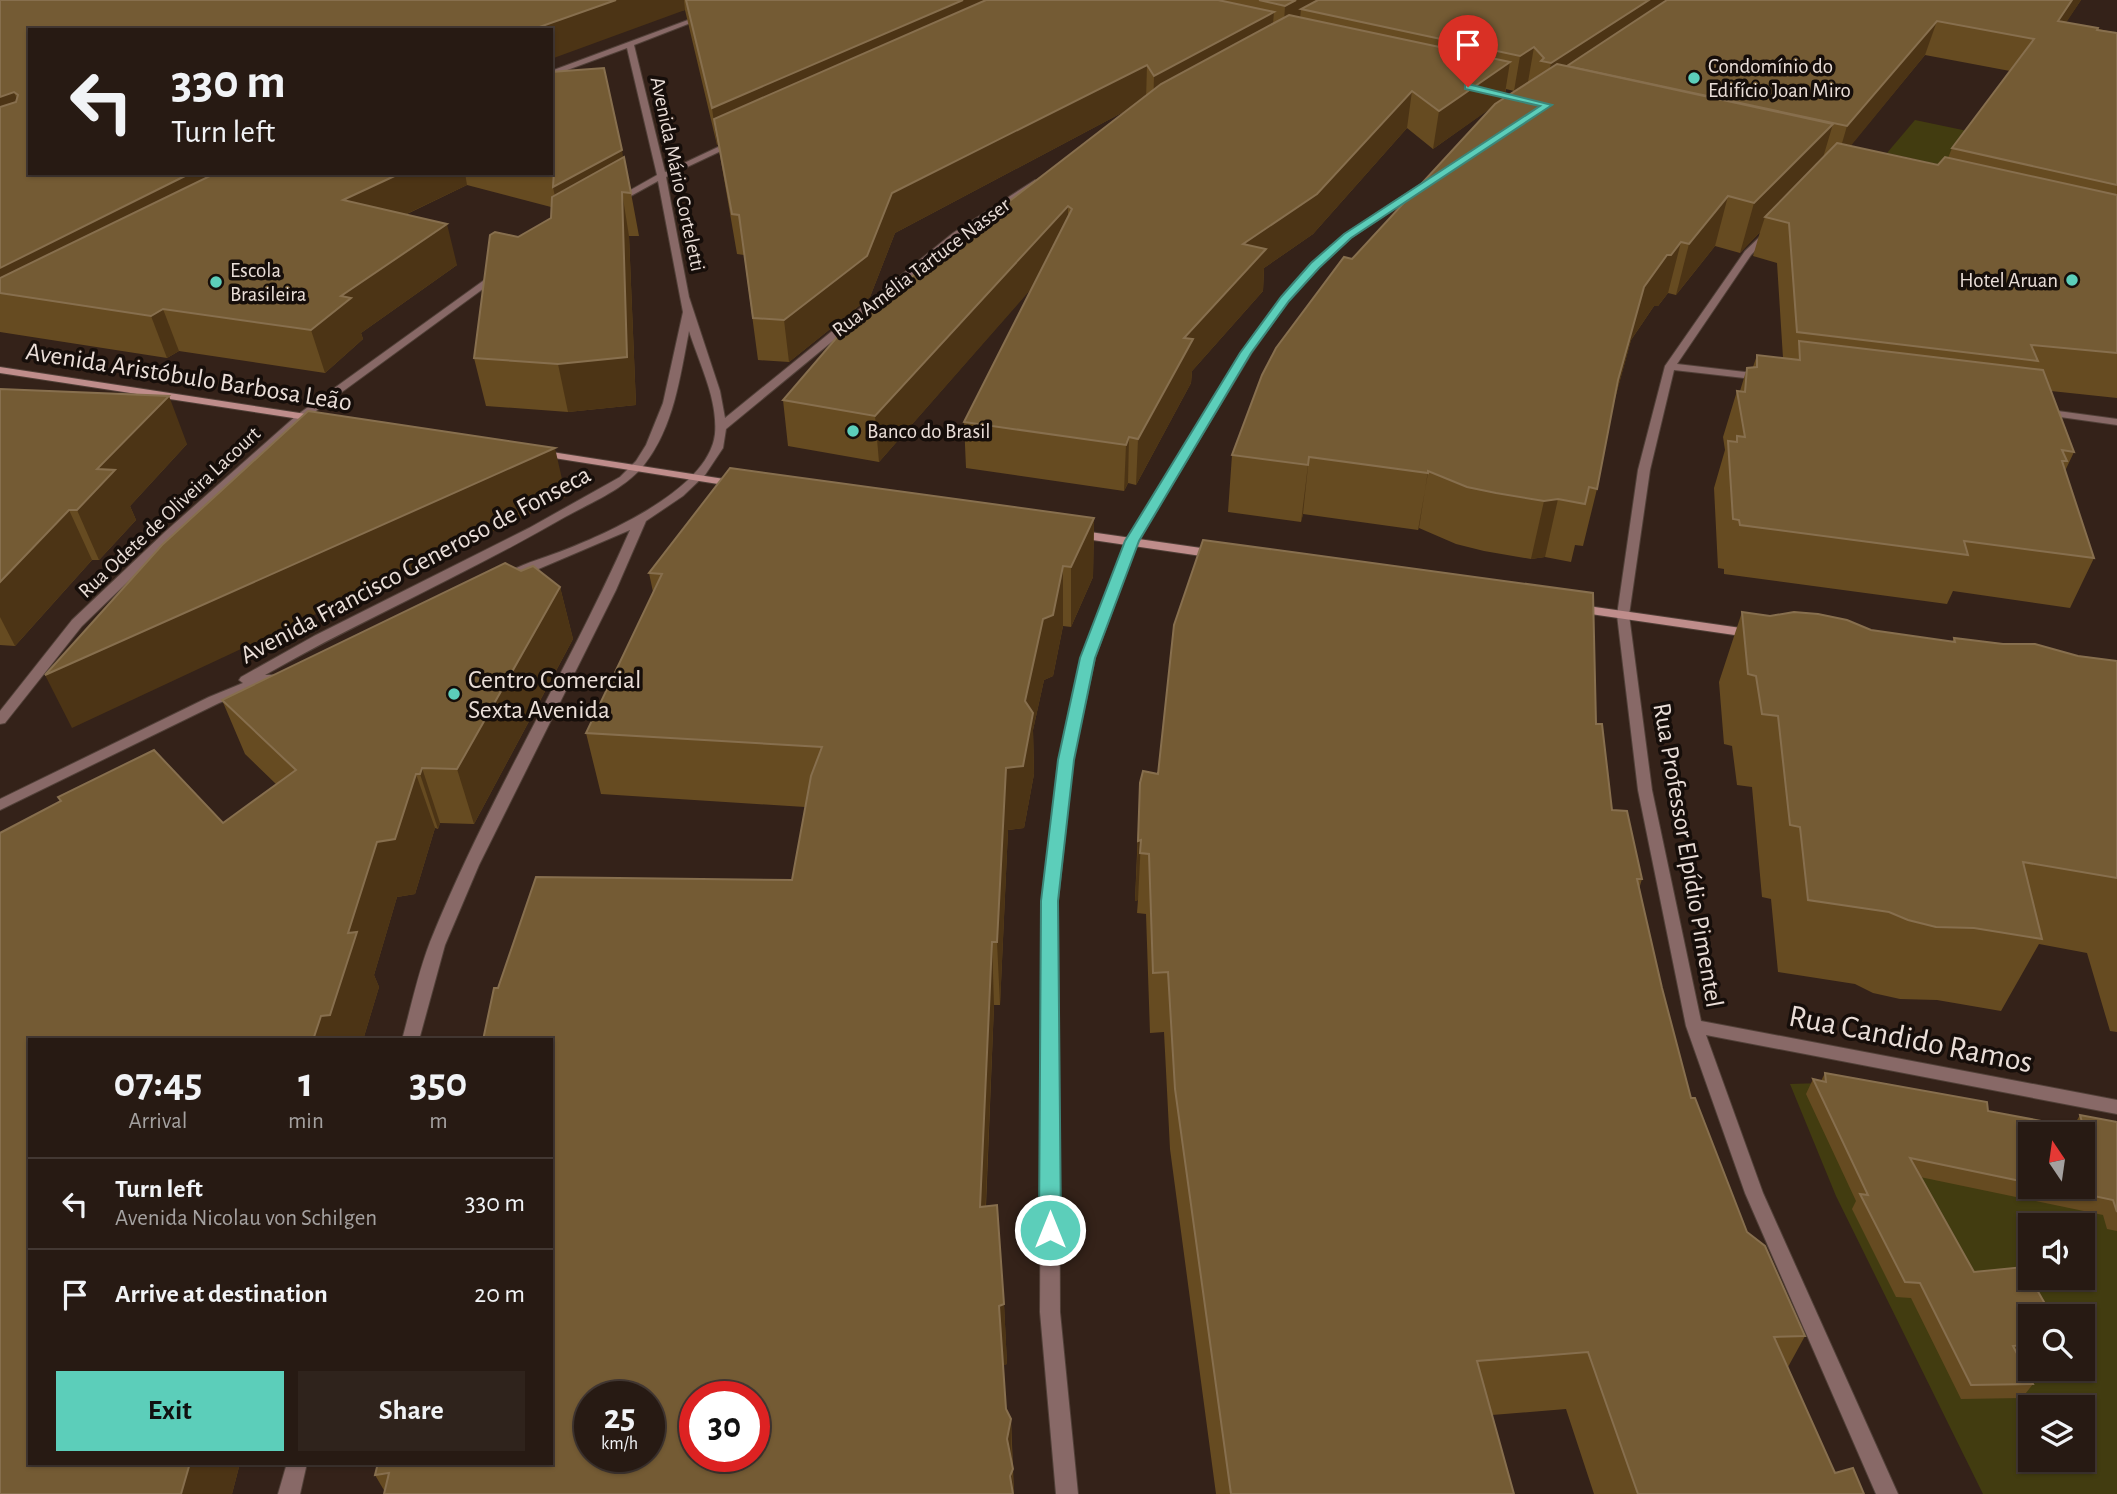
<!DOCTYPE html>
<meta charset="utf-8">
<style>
body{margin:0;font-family:"Alegreya Sans",sans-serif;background:#2f231c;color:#f1f3f6;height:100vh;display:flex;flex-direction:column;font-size:26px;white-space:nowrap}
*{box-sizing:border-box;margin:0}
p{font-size:23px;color:#a4a1a0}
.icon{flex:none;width:38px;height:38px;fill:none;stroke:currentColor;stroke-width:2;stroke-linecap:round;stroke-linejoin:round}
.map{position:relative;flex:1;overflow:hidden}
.sheet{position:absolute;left:28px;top:1038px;width:525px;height:427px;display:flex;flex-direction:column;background:#271a13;border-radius:0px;box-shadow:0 2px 5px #0004,0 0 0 2px #433833}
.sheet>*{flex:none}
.hud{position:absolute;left:28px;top:28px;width:525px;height:147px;border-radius:0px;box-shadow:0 2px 5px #0004,0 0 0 2px #433833;background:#271a13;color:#f1f3f6;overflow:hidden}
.needle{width:46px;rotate:347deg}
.buttons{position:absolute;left:2018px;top:1122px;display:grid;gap:14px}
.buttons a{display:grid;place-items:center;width:77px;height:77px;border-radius:0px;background:#271a13;box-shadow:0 2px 5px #0004,0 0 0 2px #433833;font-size:35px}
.speed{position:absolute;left:574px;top:1381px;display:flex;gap:14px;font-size:35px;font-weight:700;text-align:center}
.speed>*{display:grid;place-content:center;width:91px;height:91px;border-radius:50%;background:#271a13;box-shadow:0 2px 5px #0004,0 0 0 2px #433833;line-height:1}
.speed small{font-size:18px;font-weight:400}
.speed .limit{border:10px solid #d22;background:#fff;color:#111}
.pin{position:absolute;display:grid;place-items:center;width:60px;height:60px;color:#fff;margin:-72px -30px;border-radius:50% 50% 50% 0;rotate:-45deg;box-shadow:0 0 7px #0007}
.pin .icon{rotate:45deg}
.me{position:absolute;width:77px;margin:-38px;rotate:0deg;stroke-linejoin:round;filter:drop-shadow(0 0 5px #0008)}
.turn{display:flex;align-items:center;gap:24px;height:147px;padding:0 28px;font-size:32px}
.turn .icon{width:91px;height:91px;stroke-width:2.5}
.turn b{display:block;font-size:49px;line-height:60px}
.eta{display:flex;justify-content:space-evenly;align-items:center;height:119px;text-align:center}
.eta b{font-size:42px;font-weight:700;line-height:49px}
.button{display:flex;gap:14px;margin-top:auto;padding:14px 28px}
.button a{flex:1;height:80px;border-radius:0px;background:#5cceba;color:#111;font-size:28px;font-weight:700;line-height:80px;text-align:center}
.button a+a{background:#2f231c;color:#f1f3f6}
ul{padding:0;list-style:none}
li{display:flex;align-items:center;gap:21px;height:91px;padding:0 28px;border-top:2px solid #433833}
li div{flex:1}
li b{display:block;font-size:26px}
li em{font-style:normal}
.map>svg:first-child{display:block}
</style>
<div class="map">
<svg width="2117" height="1494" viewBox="0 0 2117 1494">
<rect width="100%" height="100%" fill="#342219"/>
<g fill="#423c10" fill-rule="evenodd">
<polygon points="1915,120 1977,133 1950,167 1887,153"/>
<path d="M1823,1083l294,55v356h-134l-147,-298 -46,-112zM2030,1134h52v52h-52zM2030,1225h52v53h-52zM2030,1316h52v52h-52zM2030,1407h52v53h-52z"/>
</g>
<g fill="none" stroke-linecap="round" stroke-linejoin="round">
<defs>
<g id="street">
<path d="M704,14l2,3 -72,28 31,127 68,-32 7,2 -74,35 23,120 31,94 5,27 228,-185 82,-53 7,2 -83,55 -233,192 -3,19 -18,27 -22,21 -37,25 -30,69 -137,275 -34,80 -26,95h-17c9,-33 16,-67 28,-98 57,-142 139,-273 200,-412l-122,52h-8l-2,-3c14,-13 50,-22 69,-30 43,-17 142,-61 148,-115 3,-35 -16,-71 -26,-103 -9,46 -15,96 -45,134 -19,24 -52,37 -79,52 -98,57 -202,102 -300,158h9l2,3 -2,3 -55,22 -219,107v-11l209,-102 34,-14 -4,-3 2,-3 73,-41 215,-108 91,-51 16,-16 10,-16 17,-42 20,-91 -25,-131 -40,22 -7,-2 46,-26 -30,-127 -76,28v-5z"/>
<polygon points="1424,182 1431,184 1351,238 1318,268 1288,301 1251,354 1138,541 1095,658 1073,760 1058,901 1060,1312 1078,1494 1056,1494 1040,1312 1042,901 1059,760 1081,658 1126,541 1242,351 1282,297 1312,264 1345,234"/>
<polygon points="1770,227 1775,230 1751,255 1677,364 1762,374 1767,377 1762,380 1674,370 1650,470 1629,615 1652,790 1701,1021 2117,1100 2117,1114 1706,1035 1763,1193 1898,1494 1876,1494 1745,1193 1686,1026 1638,790 1617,615 1638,470 1665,366 1745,251"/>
<polygon points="494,273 502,275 305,419 174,537 82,626 5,723 0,724 0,711 72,620 166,531 297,415"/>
<polygon points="2043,409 2117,419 2117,425 2039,414 2039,410"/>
<polygon points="287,1463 307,1463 300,1494 278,1494"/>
</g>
<g id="secondary">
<polygon points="0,367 319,416 324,419 319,422 0,373"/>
<polygon points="539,450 737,481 743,484 737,487 535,455 533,453"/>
<polygon points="1076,530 1215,550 1221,554 1215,558 1072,537 1070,534"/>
<polygon points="1574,604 1755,630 1761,634 1755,638 1570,611 1568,608 1570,605"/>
</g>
</defs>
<use href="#street" stroke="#514038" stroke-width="2"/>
<use href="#secondary" stroke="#514038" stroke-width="2"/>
<use href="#street" fill="#886967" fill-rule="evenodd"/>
<use href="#secondary" fill="#bf8d8b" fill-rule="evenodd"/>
</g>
<g fill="#664b21" fill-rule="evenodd">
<path d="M0,0h2081l-15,22 51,11v365l-66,-7 23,61 -9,19 29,87 -24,50 -117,-17 -6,13 -223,-30v-5l-6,-1 -4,-80 11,-38 -2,-13 14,-46h3l7,-23 6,-1 4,-12 26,3 -6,-95 -24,-7 7,-24 -20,21 -25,-7 -39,49 -8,-2 -10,13h-4l-23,34 -17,62 -17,87 -14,57 -8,-1 -4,17 -26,-5 -14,2 -47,-8 -28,-7 -37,-16 -1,2 -115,-16 -2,8 -73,-10 4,-57 120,-196 140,-152 -59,42 -26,-21 -94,106 -49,34 -1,23 -71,80 -1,12 -55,102 -8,-2 -4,8 -158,-23 -2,-46 69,-136 -154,176 -91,-16 -5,-46 346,-291 -234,124 -25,64 -81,65 -31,-2 -14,-105 -7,-1 -19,-110 -1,1 -32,-135 -655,163h521v-101l72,85 8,36 8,43h-10l7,169 -68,7 -82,-6 -12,-48 44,-121 33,-19v-11l-84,-22 -62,30 52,50 -96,68 2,6 -38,34 -146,-22 -12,7 -167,-26zM1925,55l85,16 -58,77 -4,10 -10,7 -88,-19zM1528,82v1l-24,15 2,-9 8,2z"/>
<polygon points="0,389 187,444 130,506 136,520 99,560 92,560 15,646 0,645"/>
<polygon points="1094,518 1093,577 1071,627 1063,626 1053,676 1044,680 1033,730 1034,774 1024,828 1008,830 1000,1005 994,1005 986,1206 1004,1304 1007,1364 1003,1365 1006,1409 1011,1419 1014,1494 385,1492 375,1475 551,1463 498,988 792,880 805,807 601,794 586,733 653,592 649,573"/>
<polygon points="505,563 521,571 533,566 560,587 573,639 474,824 440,823 438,829 435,828 415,894 397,897 374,975 379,987 363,1040 30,1040 30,1463 240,1463 232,1494 0,1494 0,833 60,802 58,797 154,750 223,823 276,784 245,754 222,700"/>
<polygon points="1742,612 1952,642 1954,638 2117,661 2117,1032 2110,1031 2087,953 2039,944 2001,1011 1937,1000 1900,999 1873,993 1855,984 1778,972 1771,899 1762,897 1752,787 1737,785 1732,746 1724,744 1719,682"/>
<polygon points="1596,724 1612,810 1642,879 1639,889 1662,988 1691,1098 1747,1232 1805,1336 1788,1367 1835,1473 1864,1494 1594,1494 1566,1409 1492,1415 1514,1494 1216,1494 1170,1149 1164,1032 1150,1033 1146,914 1137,913 1138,900 1135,901 1140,783 1158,774"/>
<path d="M1825,1073l163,38 85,16 7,-12 37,7v109l-10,-2 -4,-14 -183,-38 54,95 56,44v42l-10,1 13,25 -11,14 -61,1 -50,-101 -15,-1 -44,-88 4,-8 -50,-107 7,-15 8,2zM2030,1134l52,52h-52z"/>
</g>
<g fill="#4c3415">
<polygon points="616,0 684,0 685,10 551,59 551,30 531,30"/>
<polygon points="963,0 1039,0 714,119 718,144 717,145 712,108"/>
<polygon points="1296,0 1354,0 1301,9 1299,30 1283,39 1285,6"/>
<polygon points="1649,0 1691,0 1544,98 1551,63"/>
<polygon points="2072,0 2081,0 2045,55 2058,21"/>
<polygon points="1274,12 1271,46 1153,112 1154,76"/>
<polygon points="1937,21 1925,55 1836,164 1847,126"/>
<polygon points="1534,47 1528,82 1514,91 1520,56"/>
<polygon points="1510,62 1504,99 1433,149 1439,111"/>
<polygon points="1147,65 1146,100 895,233 870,297 789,362 784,320 892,193"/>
<polygon points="1412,91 1407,128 1313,234 1264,268 1263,291 1192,371 1191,383 1136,485 1138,439 1184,338 1243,244"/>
<polygon points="14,92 29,129 0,140 0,97"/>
<polygon points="1833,124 1819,171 1765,217 1760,232 1740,253 1754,203"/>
<polygon points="622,150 628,188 561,226 553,187"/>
<polygon points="191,173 287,173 0,293 0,268"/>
<polygon points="401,173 465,173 467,185 354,239 343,200"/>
<polygon points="622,192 629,236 636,405 568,412 558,364"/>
<polygon points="1728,196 1715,246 1676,295 1689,244"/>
<polygon points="1068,206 1068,247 879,462 875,416"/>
<polygon points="447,224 457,265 361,333 363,339 325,373 311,330 341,296"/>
<polygon points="1681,242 1668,293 1658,306 1654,306 1631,340 1605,435 1618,380 1644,287 1667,255"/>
<polygon points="163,309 179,351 167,358 151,316"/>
<polygon points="169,396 187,444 130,506 136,520 99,560 77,510 97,469"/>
<polygon points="1129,437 1128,483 1124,491 1126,445"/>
<polygon points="555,448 566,497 72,728 45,675"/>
<polygon points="1309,457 1303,514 1301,522 1308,465"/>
<polygon points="1428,471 1419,528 1418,530 1428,473"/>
<polygon points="1558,499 1545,557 1531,559 1544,501"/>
<polygon points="69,510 92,560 15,646 0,617 0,582"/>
<polygon points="1094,518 1093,577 1071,627 1071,567"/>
<polygon points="1063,566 1063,626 1053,676 1044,680 1033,730 1034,774 1024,828 1008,830 1000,1005 997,942 1006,768 1025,701 1043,619"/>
<polygon points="560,587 573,639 474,824 457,769"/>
<polygon points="422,768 440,823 438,829 420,774"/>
<polygon points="416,774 435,828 415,894 397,897 374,975 379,987 363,1040 313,1040 377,842"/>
<polygon points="1141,840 1138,900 1135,901 1138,841"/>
<polygon points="992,942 994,1005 983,1268 980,1207"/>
<polygon points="1004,1304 1007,1364 1001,1366 999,1306"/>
<polygon points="1011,1419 1012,1470 1014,1494 1011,1494 1007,1439"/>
<polygon points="190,1463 240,1463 232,1494 181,1494"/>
</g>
<g fill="#745b34" stroke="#876f4e" stroke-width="2" fill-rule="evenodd">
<polygon points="0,0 616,0 531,30 30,30 30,173 191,173 0,268 0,107 16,102 18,95 14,92 0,97"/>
<polygon points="686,0 963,0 712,108"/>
<polygon points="986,0 1218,0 1274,12 1154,76 1147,65 892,193 867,256 784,320 753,318 739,215 732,214 714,119"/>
<polygon points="1259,0 1296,0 1285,6"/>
<polygon points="1318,0 1649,0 1551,63 1541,61 1544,58 1534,47 1520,56 1301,9"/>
<polygon points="1667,0 2072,0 2058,21 2098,28 2097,30 2117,33 2117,185 1952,148 2034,39 1937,21 1847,126 1567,66"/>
<polygon points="1289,15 1510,62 1439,111 1412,91 1317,194 1243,244 1266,249 1184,338 1193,339 1138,439 1129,437 1126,445 964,422 1072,209 1068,206 875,416 783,400 844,329 1161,84"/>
<polygon points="1557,64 1833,124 1754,203 1728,196 1689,244 1681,242 1671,255 1667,255 1644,287 1618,380 1597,489 1589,487 1585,504 1558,499 1544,501 1496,493 1467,487 1428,471 1428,473 1309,457 1308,465 1232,455 1262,375 1276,348 1344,257 1352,259 1495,104"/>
<polygon points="604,68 622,150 553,187 554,171 551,171 551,72"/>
<polygon points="1837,143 1938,165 1945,157 2117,195 2117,353 2031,345 2038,361 1797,332 1789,223 1765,217"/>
<polygon points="624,157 631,193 622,192 627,357 558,364 474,358 490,235 495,232 518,237 551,218 552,197"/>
<polygon points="216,173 401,173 343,200 447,224 341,296 351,298 311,330 163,309 151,316 0,293 0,278"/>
<polygon points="1799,341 2043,370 2074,452 2062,450 2067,461 2062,461 2094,558 1964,541 1968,555 1740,525 1739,520 1733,519 1728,441 1737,442 1737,436 1745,437 1737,391 1745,392 1747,368 1757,367 1757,355 1800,360"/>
<polygon points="0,389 169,396 97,469 115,470 77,510 69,510 0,582"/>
<polygon points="308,411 555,448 45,675 162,545"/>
<path d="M730,468l364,50 -23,49 -8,-1 -10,49 -10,4 -18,82 8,12 -10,53 -17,2 -9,174h-5l-12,265 17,-2 7,99 -5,2 7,103 5,10 -4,20 6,30 -3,7 3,18h-629l5,-21 -14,2 3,-12h173v-423h-68l11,-52h4l38,-111 256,3 19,-104 11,-29 -236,-14 76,-159 -13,-1zM590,1396h59v60h-59zM695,1396h59v60h-59z"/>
<polygon points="1203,540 1593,593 1596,724 1602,724 1612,810 1627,811 1642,879 1637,879 1662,988 1691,1098 1695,1098 1747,1232 1765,1246 1805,1336 1774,1337 1835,1473 1853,1468 1864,1494 1638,1494 1588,1352 1477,1361 1514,1494 1231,1494 1175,1089 1168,972 1153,973 1149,854 1140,853 1141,840 1138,841 1140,783 1143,771 1158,774 1174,625"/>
<polygon points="505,563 521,571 533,566 560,587 457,769 422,768 420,774 416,774 395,839 377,842 348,933 357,932 330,1015 321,1016 313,1040 30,1040 30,1463 190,1463 181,1494 0,1494 0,833 61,801 58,797 154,750 223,823 296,770 222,700"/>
<polygon points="1742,612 1770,616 1794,612 1818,614 1847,620 1871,630 1955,642 1954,638 2003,644 2035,644 2078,656 2117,661 2117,878 2023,862 2042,939 1974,928 1936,927 1908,920 1889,912 1808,900 1800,827 1790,825 1778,716 1762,714 1756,676 1748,674"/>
<polygon points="1825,1073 1987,1102 1988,1111 2084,1129 2080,1115 2117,1122 2117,1212 2113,1200 2047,1186 2082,1186 2082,1134 2030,1134 2030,1183 1910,1158 1974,1272 2024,1267 2052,1316 2030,1316 2030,1344 2013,1346 2033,1384 1971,1385 1920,1283 1905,1282 1860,1194 1868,1195 1813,1079 1826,1082"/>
</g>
<polygon fill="#5cceba" stroke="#3c8679" stroke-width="2" points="1468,84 1552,105 1351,238 1319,268 1289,301 1251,353 1139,541 1095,658 1074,760 1058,901 1061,1230 1057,1236 1050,1239 1043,1236 1039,1230 1041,901 1058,760 1080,658 1125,541 1240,353 1281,297 1311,263 1344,234 1540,106 1465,89 1465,85"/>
<g fill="#5cceba" stroke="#160e0a" stroke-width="2.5">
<circle cx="1694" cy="78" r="7"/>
<circle cx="2072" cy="280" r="7"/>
<circle cx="216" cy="282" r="7"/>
<circle cx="853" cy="431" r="7"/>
<circle cx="454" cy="694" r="7"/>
</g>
<g text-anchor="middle" stroke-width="7" stroke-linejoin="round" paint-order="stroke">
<g font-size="21" fill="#eaded8" stroke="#160e0a" text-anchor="start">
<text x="1708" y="73">Condomínio do<tspan x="1708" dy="24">Edifício Joan Miro</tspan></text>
<text x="230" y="277">Escola<tspan x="230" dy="24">Brasileira</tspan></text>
<text x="2058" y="287" text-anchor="end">Hotel Aruan</text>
<text x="867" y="438">Banco do Brasil</text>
</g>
<g font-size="21" fill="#eaded8" stroke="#160e0a">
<text transform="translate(678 174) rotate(78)" y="7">Avenida Mário Corteletti</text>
<text transform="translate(921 267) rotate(-37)" y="7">Rua Amélia Tartuce Nasser</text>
<text transform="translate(169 512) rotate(-43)" y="7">Rua Odete de Oliveira Lacourt</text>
</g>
<g font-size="26" fill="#eaded8" stroke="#160e0a">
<text transform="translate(189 376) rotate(9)" y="9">Avenida Aristóbulo Barbosa Leão</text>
<text transform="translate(415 564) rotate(-28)" y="9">Avenida Francisco Generoso de Fonseca</text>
<text transform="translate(1689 855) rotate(80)" y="9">Rua Professor Elpídio Pimentel</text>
</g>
<g font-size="26" fill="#eaded8" stroke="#160e0a" text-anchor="start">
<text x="468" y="688">Centro Comercial<tspan x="468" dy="30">Sexta Avenida</tspan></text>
</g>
<g font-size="32" fill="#eaded8" stroke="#160e0a">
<text transform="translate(1911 1038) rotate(11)" y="11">Rua Candido Ramos</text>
</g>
</g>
</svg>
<div class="buttons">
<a><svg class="needle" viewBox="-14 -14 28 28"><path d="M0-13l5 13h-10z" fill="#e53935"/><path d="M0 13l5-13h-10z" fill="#a4a1a0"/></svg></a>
<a><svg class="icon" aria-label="sound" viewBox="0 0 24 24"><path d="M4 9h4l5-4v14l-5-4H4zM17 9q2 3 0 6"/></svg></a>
<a><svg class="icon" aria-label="search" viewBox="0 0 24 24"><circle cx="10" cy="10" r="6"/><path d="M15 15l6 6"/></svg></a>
<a><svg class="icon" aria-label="layers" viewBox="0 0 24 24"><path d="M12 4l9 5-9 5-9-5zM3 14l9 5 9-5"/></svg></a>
</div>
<div class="speed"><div>25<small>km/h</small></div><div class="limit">30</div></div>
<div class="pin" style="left:1468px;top:87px;background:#d93025"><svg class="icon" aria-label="arrive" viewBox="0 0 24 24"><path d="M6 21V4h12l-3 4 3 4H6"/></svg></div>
<svg class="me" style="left:1050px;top:1230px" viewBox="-20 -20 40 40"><circle r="17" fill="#5cceba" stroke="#fff" stroke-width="3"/><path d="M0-11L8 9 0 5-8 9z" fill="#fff"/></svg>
<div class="hud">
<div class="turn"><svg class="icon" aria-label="left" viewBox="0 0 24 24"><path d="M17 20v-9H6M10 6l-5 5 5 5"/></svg><div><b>330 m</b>Turn left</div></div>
</div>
<section class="sheet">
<div class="eta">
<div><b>07:45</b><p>Arrival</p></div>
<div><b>1</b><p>min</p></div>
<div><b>350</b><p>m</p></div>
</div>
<ul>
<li><svg class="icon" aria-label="left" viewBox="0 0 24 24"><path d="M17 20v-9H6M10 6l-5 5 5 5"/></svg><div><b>Turn left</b><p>Avenida Nicolau von Schilgen</p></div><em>330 m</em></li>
<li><svg class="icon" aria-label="arrive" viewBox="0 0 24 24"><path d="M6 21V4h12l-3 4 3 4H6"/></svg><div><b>Arrive at destination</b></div><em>20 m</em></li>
</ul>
<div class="button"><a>Exit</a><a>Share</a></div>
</section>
</div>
